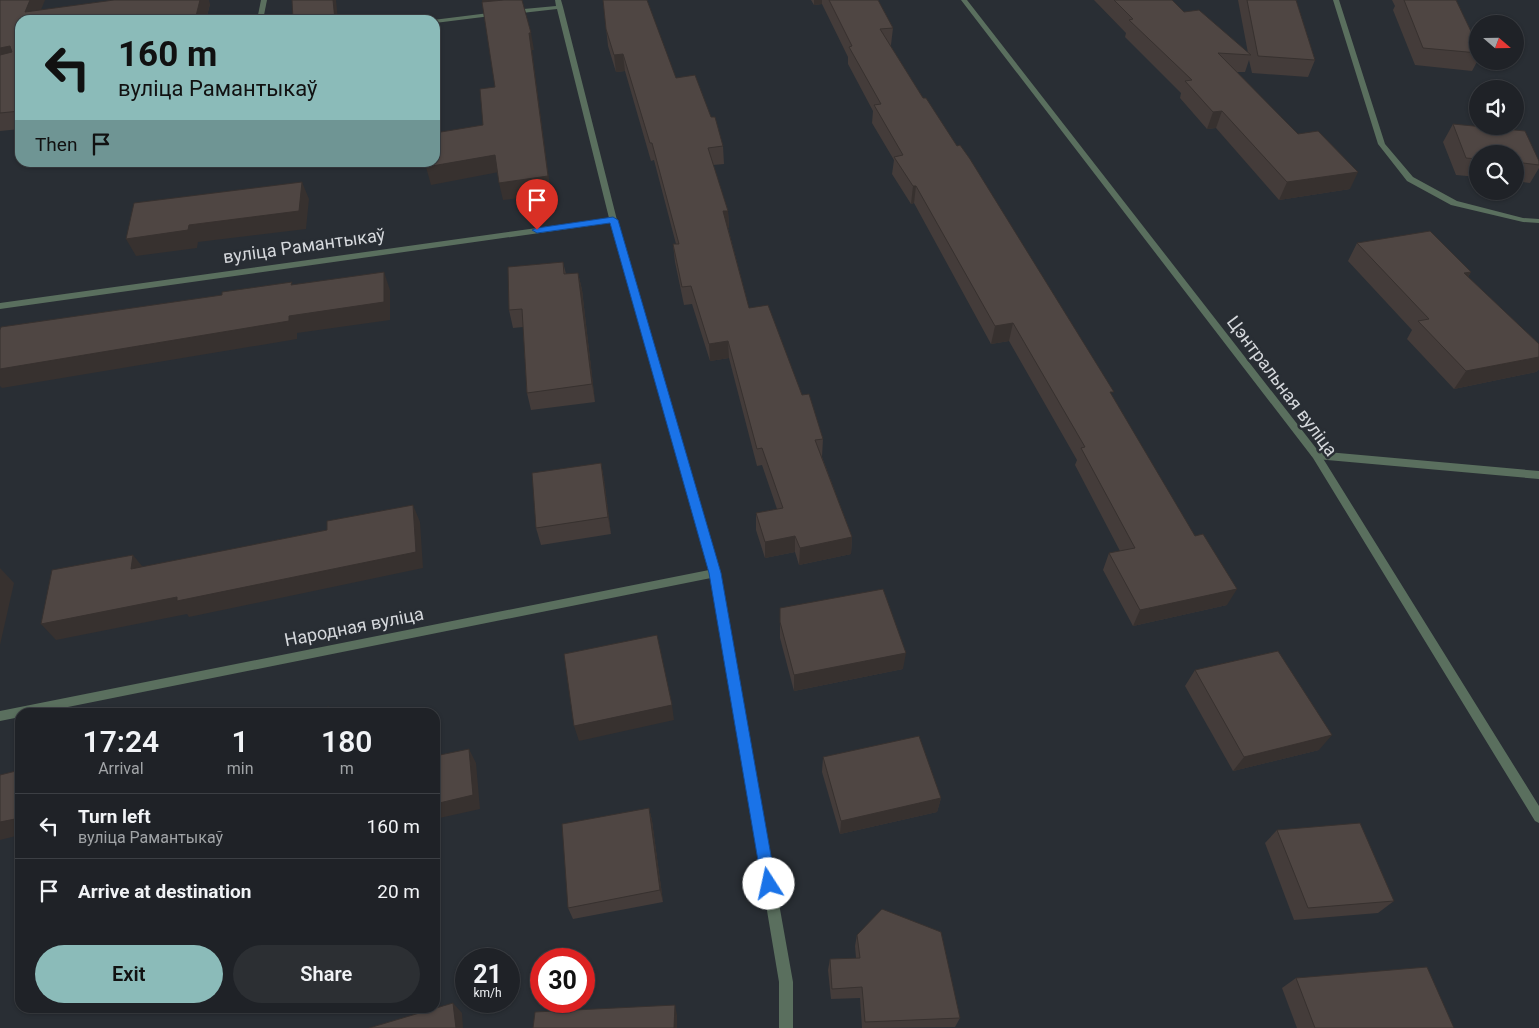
<!DOCTYPE html>
<meta charset="utf-8">
<style>
body{margin:0;font-family:Roboto,sans-serif;background:#2c2f33;color:#f1f3f6;height:100vh;display:flex;flex-direction:column;font-size:19px;white-space:nowrap}
*{box-sizing:border-box;margin:0}
p{font-size:16px;color:#a1a4a7}
.icon{flex:none;width:28px;height:28px;fill:none;stroke:currentColor;stroke-width:2;stroke-linecap:round;stroke-linejoin:round}
.map{position:relative;flex:1;overflow:hidden}
.panel{position:absolute;left:15px;top:708px;width:425px;height:305px;display:flex;flex-direction:column;background:#1f2227;border-radius:15px;box-shadow:0 1px 4px #0004,0 0 0 1px #3c3f44}
.panel>*{flex:none}
.hud{position:absolute;left:15px;top:15px;width:425px;height:152px;border-radius:15px;box-shadow:0 1px 4px #0004,0 0 0 1px #3c3f44;background:#8bbbb9;color:#111;overflow:hidden}
.needle{width:32px;rotate:110deg}
.buttons{position:absolute;left:1469px;top:15px;display:grid;gap:10px}
.buttons a{display:grid;place-items:center;width:55px;height:55px;border-radius:50%;background:#1f2227;box-shadow:0 1px 4px #0004,0 0 0 1px #3c3f44;font-size:25px}
.speed{position:absolute;left:455px;top:948px;display:flex;gap:10px;font-size:25px;font-weight:700;text-align:center}
.speed>*{display:grid;place-content:center;width:65px;height:65px;border-radius:50%;background:#1f2227;box-shadow:0 1px 4px #0004,0 0 0 1px #3c3f44;line-height:1}
.speed small{font-size:12px;font-weight:400}
.speed .limit{border:8px solid #d22;background:#fff;color:#111}
.pin{position:absolute;display:grid;place-items:center;width:42px;height:42px;color:#fff;margin:-51px -21px;border-radius:50% 50% 50% 0;rotate:-45deg;box-shadow:0 0 5px #0007}
.pin .icon{rotate:45deg}
.me{position:absolute;width:55px;margin:-28px;rotate:350deg;stroke-linejoin:round;filter:drop-shadow(0 0 4px #0008)}
.turn{display:flex;align-items:center;gap:18px;height:105px;padding:0 20px;font-size:22px}
.turn .icon{width:65px;height:65px;stroke-width:2.5}
.turn b{display:block;font-size:35px;line-height:42px}
.then{display:flex;align-items:center;height:48px;padding:0 20px;background:#0003;gap:10px;font-size:19px}
.eta{display:flex;justify-content:space-evenly;align-items:center;height:85px;text-align:center}
.eta b{font-size:30px;font-weight:600;line-height:35px}
.primary-button{display:flex;gap:10px;margin-top:auto;padding:10px 20px}
.primary-button a{flex:1;height:58px;border-radius:30px;background:#8bbbb9;color:#111;font-size:20px;font-weight:600;line-height:58px;text-align:center}
.primary-button a+a{background:#2c2f33;color:#f1f3f6}
ul{padding:0;list-style:none}
li{display:flex;align-items:center;gap:15px;height:65px;padding:0 20px;border-top:1px solid #3c3f44}
li div{flex:1}
li b{display:block;font-size:19px}
li em{font-style:normal}
.map>svg:first-child{display:block}
</style>
<div class="map">
<svg width="1539" height="1028" viewBox="0 0 1539 1028">
<rect width="100%" height="100%" fill="#292e34"/>
<g fill="none" stroke-linecap="round" stroke-linejoin="round">
<g fill="#5a6f5e" fill-rule="evenodd">
<polygon points="261,0 267,0 263,20 257,20"/>
<polygon points="1333,0 1339,0 1385,144 1413,177 1457,201 1523,218 1539,219 1539,223 1523,222 1451,205 1407,181 1378,144"/>
<polygon points="1316,451 1539,471 1539,479 1316,459 1311,455"/>
</g>
<g fill="#5a6f5e" fill-rule="evenodd">
<polygon points="555,0 561,0 563,7 617,220 720,573 793,982 793,1028 779,1028 779,982 711,578 43,712 20,712 20,717 0,721 0,711 709,570 610,223 0,309 0,303 609,218 557,9 513,14 510,12 513,10 556,6"/>
<polygon points="961,0 967,0 1319,452 1539,806 1539,823 1535,821 1313,458"/>
<polygon points="497,12 500,14 499,15 435,23 435,20 433,20"/>
</g>
</g>
<g fill="#443c3a">
<polygon points="0,0 41,10 210,4 206,20 20,20 20,129 0,131"/>
<polygon points="603,0 676,78 711,117 723,146 724,164 713,165 728,211 729,228 728,228 749,308 802,395 823,439 822,457 852,537 851,554 799,565 795,552 765,558 756,530 756,513 777,509 762,465 757,466 729,358 710,361 692,304 684,305 675,262 673,244 676,244 654,160 651,161 625,71 616,72 608,46"/>
<polygon points="811,0 878,0 893,28 891,45 890,45 923,98 1112,396 1227,605 1133,626 1103,570 1109,553 1120,551 1075,465 1077,460 1009,341 991,344 914,203 911,204 892,174 894,160 872,123 873,111 848,64 848,57 822,4 814,5"/>
<polygon points="1094,0 1172,0 1184,12 1248,53 1238,0 1296,0 1315,60 1308,77 1252,73 1249,60 1245,72 1237,72 1350,189 1279,200 1216,128 1207,129 1180,98 1181,93 1125,37 1126,33"/>
<polygon points="1392,0 1456,0 1478,46 1478,60 1472,71 1415,65 1393,10 1395,6"/>
<polygon points="1453,124 1539,161 1539,168 1530,183 1515,181 1515,154 1478,154 1478,177 1456,175 1443,142"/>
<polygon points="1357,243 1471,272 1468,277 1539,344 1539,369 1536,372 1454,389 1407,339 1412,330 1348,261"/>
<polygon points="563,262 566,274 578,273 582,290 595,402 531,410 527,393 523,327 513,328 509,310"/>
<polygon points="601,463 604,480 611,534 541,545 536,528"/>
<polygon points="780,608 903,669 794,691 780,638"/>
<polygon points="1195,670 1319,750 1233,771 1185,686"/>
<polygon points="823,757 941,798 937,812 840,834 822,772"/>
<polygon points="649,808 652,821 663,902 573,919 568,908"/>
<polygon points="1277,830 1394,901 1378,913 1294,920 1265,843"/>
<polygon points="857,935 960,1018 955,1027 862,1028 860,998 831,999 828,970 830,959 856,958 855,946"/>
<polygon points="1296,978 1454,1028 1297,1028 1282,988"/>
</g>
<g fill="#37312f">
<polygon points="30,0 45,0 37,20 25,12"/>
<polygon points="200,0 209,0 210,4 206,20 195,20"/>
<polygon points="333,0 336,0 338,20 335,20"/>
<polygon points="482,0 522,0 484,12"/>
<polygon points="814,0 822,0 822,4 814,5"/>
<polygon points="529,33 531,33 534,50 532,50 551,194 503,200 499,183"/>
<polygon points="10,46 20,63 0,67 0,48"/>
<polygon points="623,54 625,71 616,72 614,55"/>
<polygon points="1222,111 1216,128 1207,129 1213,112"/>
<polygon points="495,155 499,172 431,185 426,167"/>
<polygon points="1358,172 1350,189 1279,200 1287,182"/>
<polygon points="302,182 309,199 306,229 198,242 197,248 136,256 126,239 189,225"/>
<polygon points="913,186 916,186 914,203 911,204"/>
<polygon points="723,211 728,211 729,228 724,229"/>
<polygon points="384,272 390,290 390,320 297,333 297,339 2,388 0,386 0,369 289,316"/>
<polygon points="1471,272 1460,290 1464,273"/>
<polygon points="578,273 582,290 595,402 592,384"/>
<polygon points="1013,323 1009,341 991,344 995,326"/>
<polygon points="728,341 729,358 710,361 709,344"/>
<polygon points="1539,357 1539,369 1536,372 1454,389 1466,371"/>
<polygon points="601,463 604,480 611,534 608,517"/>
<polygon points="413,505 420,522 423,568 189,617 187,614 56,640 41,624"/>
<polygon points="795,536 795,552 765,558 765,542"/>
<polygon points="852,537 851,554 799,565 800,548"/>
<polygon points="133,555 146,571 131,569"/>
<polygon points="0,568 14,583 0,645"/>
<polygon points="1237,589 1227,605 1133,626 1140,610"/>
<polygon points="906,653 903,669 794,691 794,675"/>
<polygon points="672,705 674,720 579,741 574,726"/>
<polygon points="329,707 332,712 329,712"/>
<polygon points="1332,735 1319,750 1233,771 1244,757"/>
<polygon points="469,749 476,763 480,809 435,819 435,804"/>
<polygon points="941,798 937,812 840,834 841,821"/>
<polygon points="649,808 652,821 663,902 660,890"/>
<polygon points="20,818 20,835 0,840 0,822"/>
<polygon points="453,1003 462,1013 463,1028 456,1028"/>
<polygon points="675,1005 677,1015 677,1028 674,1028"/>
</g>
<g fill="#4f4643" stroke="#37312f">
<polygon points="0,0 30,0 25,12 114,0 200,0 195,20 20,20 20,111 0,113 0,55 12,52 10,46 0,48"/>
<polygon points="292,0 333,0 335,20 293,20"/>
<polygon points="504,0 522,0 531,33 529,33 548,176 499,183 495,155 426,167 425,162 435,162 435,133 483,125 480,89 495,87 482,2"/>
<polygon points="603,0 647,0 676,78 695,75 711,117 715,117 723,146 708,148 728,211 723,211 749,308 768,305 802,395 809,394 823,439 815,440 852,537 800,548 795,536 765,542 756,513 783,508 762,448 757,449 728,341 709,344 691,286 682,287 673,244 679,244 652,143 650,143 623,54 614,55 606,29"/>
<polygon points="829,0 878,0 893,28 880,29 923,98 926,98 957,146 960,145 970,159 1114,392 1110,392 1195,536 1203,534 1237,589 1140,610 1109,553 1135,548 1081,448 1085,447 1013,323 995,326 916,186 913,186 894,157 903,155 874,105 881,104 849,47 852,46"/>
<polygon points="1114,0 1172,0 1184,12 1199,10 1251,55 1218,53 1298,134 1318,131 1358,172 1287,182 1222,111 1213,112 1185,81 1192,80 1129,20 1133,19"/>
<polygon points="1247,0 1296,0 1315,60 1258,56"/>
<polygon points="1404,0 1456,0 1478,46 1478,53 1423,48"/>
<polygon points="1453,124 1525,131 1539,161 1539,165 1515,162 1515,154 1478,154 1478,159 1466,158"/>
<polygon points="302,182 299,211 189,225 188,230 126,239 134,203"/>
<polygon points="1430,231 1471,272 1464,273 1539,344 1539,357 1466,371 1418,321 1429,319 1357,243"/>
<polygon points="563,262 564,274 578,273 592,384 527,393 522,309 509,310 508,267"/>
<polygon points="384,272 384,302 289,316 289,321 0,369 0,330 1,327 222,295 222,292 292,282 291,285"/>
<polygon points="601,463 608,517 536,528 532,473"/>
<polygon points="413,505 416,552 177,601 177,597 41,624 52,570 133,555 131,569 327,530 327,521"/>
<polygon points="883,589 906,653 794,675 780,622 780,608"/>
<polygon points="657,635 672,705 574,726 564,654"/>
<polygon points="1278,651 1332,735 1244,757 1195,670"/>
<polygon points="329,707 329,712 302,712"/>
<polygon points="919,736 941,798 841,821 823,757"/>
<polygon points="469,749 473,795 435,804 435,756"/>
<polygon points="20,770 20,818 0,822 0,775"/>
<polygon points="649,808 660,890 568,908 562,824"/>
<polygon points="1360,823 1394,901 1308,908 1277,830"/>
<polygon points="882,909 941,932 960,1018 865,1022 862,987 832,989 830,959 860,958 857,935"/>
<polygon points="1427,967 1454,1028 1315,1028 1296,978"/>
<polygon points="453,1003 456,1028 369,1028"/>
<polygon points="675,1005 674,1028 533,1028 535,1012"/>
</g>
<polygon fill="#1a73e8" stroke="#114b97" points="613,217 618,220 721,573 776,884 774,890 769,892 764,890 762,884 709,573 610,223 537,233 532,230 537,228"/>
<g text-anchor="middle" stroke-width="5" stroke-linejoin="round" paint-order="stroke">
<g font-size="18" fill="#d5d8dc" stroke="#292e34">
<text transform="translate(304 246) rotate(-8)" y="6">вуліца Рамантыкаў</text>
<text transform="translate(1282 386) rotate(53)" y="6">Цэнтральная вуліца</text>
<text transform="translate(354 627) rotate(-11)" y="6">Народная вуліца</text>
</g>
</g>
</svg>
<div class="buttons">
<a><svg class="needle" viewBox="-14 -14 28 28"><path d="M0-13l5 13h-10z" fill="#e53935"/><path d="M0 13l5-13h-10z" fill="#a1a4a7"/></svg></a>
<a><svg class="icon" aria-label="sound" viewBox="0 0 24 24"><path d="M4 9h4l5-4v14l-5-4H4zM17 9q2 3 0 6"/></svg></a>
<a><svg class="icon" aria-label="search" viewBox="0 0 24 24"><circle cx="10" cy="10" r="6"/><path d="M15 15l6 6"/></svg></a>
</div>
<div class="speed"><div>21<small>km/h</small></div><div class="limit">30</div></div>
<div class="pin" style="left:537px;top:230px;background:#d93025"><svg class="icon" aria-label="arrive" viewBox="0 0 24 24"><path d="M6 21V4h12l-3 4 3 4H6"/></svg></div>
<svg class="me" style="left:769px;top:884px" viewBox="-20 -20 40 40"><circle r="19" fill="#fff"/><path d="M0-13L10 11 0 6-10 11z" fill="#1a73e8"/></svg>
<div class="hud">
<div class="turn"><svg class="icon" aria-label="left" viewBox="0 0 24 24"><path d="M17 20v-9H6M10 6l-5 5 5 5"/></svg><div><b>160 m</b>вуліца Рамантыкаў</div></div>
<div class="then">Then<svg class="icon" aria-label="arrive" viewBox="0 0 24 24"><path d="M6 21V4h12l-3 4 3 4H6"/></svg></div>
</div>
<section class="panel">
<div class="eta">
<div><b>17:24</b><p>Arrival</p></div>
<div><b>1</b><p>min</p></div>
<div><b>180</b><p>m</p></div>
</div>
<ul>
<li><svg class="icon" aria-label="left" viewBox="0 0 24 24"><path d="M17 20v-9H6M10 6l-5 5 5 5"/></svg><div><b>Turn left</b><p>вуліца Рамантыкаў</p></div><em>160 m</em></li>
<li><svg class="icon" aria-label="arrive" viewBox="0 0 24 24"><path d="M6 21V4h12l-3 4 3 4H6"/></svg><div><b>Arrive at destination</b></div><em>20 m</em></li>
</ul>
<div class="primary-button"><a>Exit</a><a>Share</a></div>
</section>
</div>
